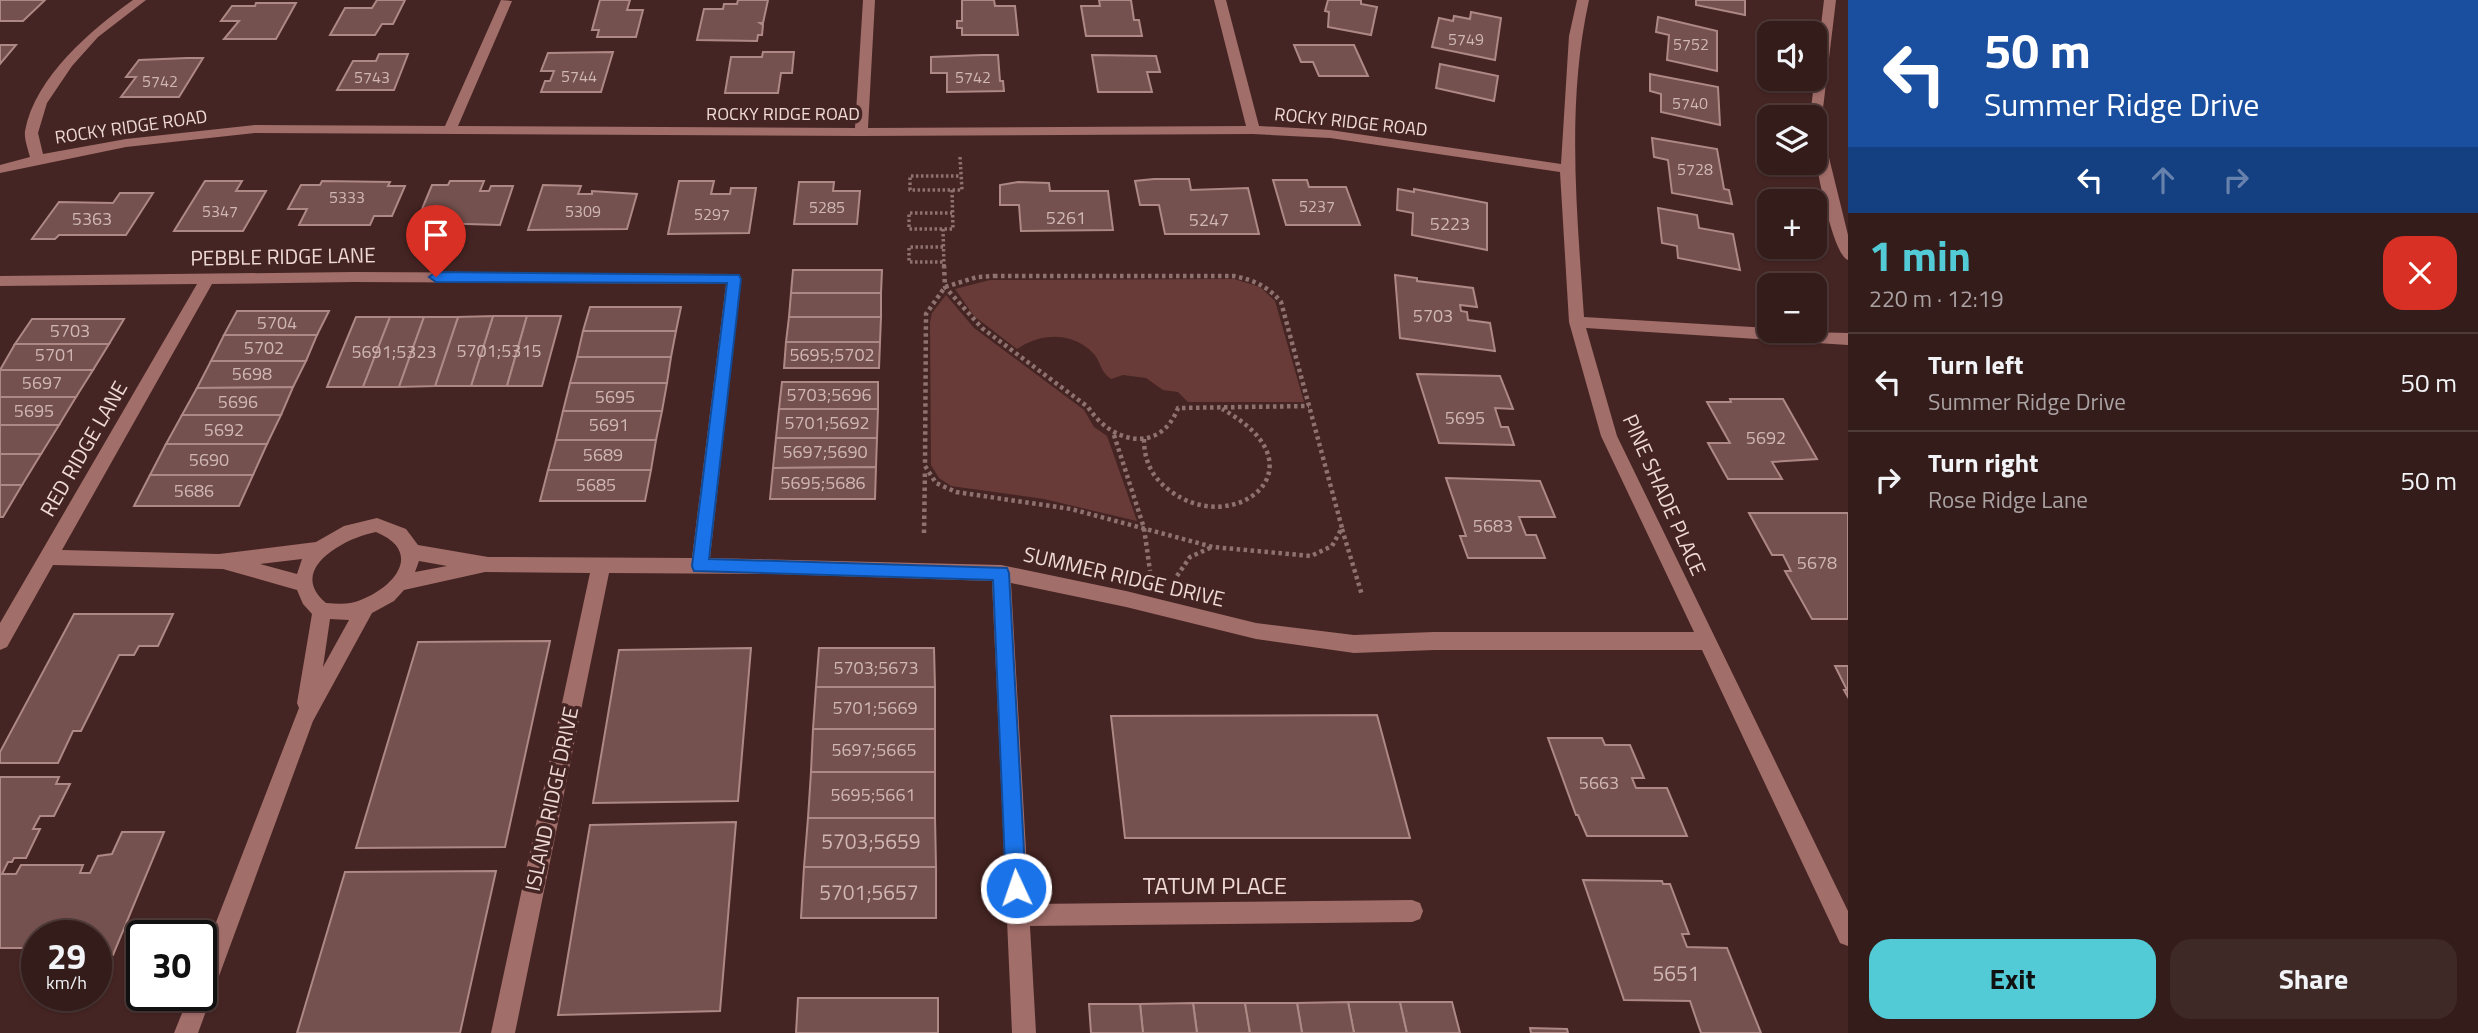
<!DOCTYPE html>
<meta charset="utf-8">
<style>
body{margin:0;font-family:"Titillium Web",sans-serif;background:#3f2927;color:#f1f3f6;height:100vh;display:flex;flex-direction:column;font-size:26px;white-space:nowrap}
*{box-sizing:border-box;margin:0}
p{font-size:23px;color:#a9a1a2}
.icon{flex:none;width:38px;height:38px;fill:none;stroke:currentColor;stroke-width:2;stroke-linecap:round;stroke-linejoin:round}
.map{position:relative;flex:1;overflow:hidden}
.side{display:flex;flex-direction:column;background:#341c1a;width:630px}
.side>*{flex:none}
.hud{background:#1a4fa0;color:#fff;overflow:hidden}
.fabs{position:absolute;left:1757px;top:21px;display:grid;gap:14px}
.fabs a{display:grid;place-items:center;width:70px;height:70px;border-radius:14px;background:#341c1a;box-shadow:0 2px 5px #0004,0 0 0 2px #4e3a39;font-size:35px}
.speed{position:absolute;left:21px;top:920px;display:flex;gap:14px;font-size:35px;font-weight:700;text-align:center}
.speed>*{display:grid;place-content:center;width:91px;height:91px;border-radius:50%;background:#341c1a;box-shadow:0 2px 5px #0004,0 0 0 2px #4e3a39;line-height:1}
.speed small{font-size:18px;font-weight:400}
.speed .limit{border:4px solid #111;border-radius:10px;background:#fff;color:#111}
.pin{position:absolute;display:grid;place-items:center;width:60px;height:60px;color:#fff;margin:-72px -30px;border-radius:50% 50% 50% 0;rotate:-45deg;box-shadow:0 0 7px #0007}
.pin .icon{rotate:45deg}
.me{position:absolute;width:77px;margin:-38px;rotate:357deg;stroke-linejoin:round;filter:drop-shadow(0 0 5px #0008)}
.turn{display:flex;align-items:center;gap:24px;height:147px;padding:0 21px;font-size:32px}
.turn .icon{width:91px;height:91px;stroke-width:2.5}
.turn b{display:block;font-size:49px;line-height:60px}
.lanes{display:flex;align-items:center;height:66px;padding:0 21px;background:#0003;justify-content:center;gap:35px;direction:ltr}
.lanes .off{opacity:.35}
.round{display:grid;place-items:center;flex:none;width:74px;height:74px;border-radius:21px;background:#3f2927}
.overview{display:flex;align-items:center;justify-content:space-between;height:119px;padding:0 21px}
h1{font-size:42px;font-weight:700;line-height:52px;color:#52cbd7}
.button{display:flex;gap:14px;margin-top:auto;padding:14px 21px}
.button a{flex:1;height:80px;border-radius:21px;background:#52cbd7;color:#111;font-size:28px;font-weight:700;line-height:80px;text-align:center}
.button a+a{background:#3f2927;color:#f1f3f6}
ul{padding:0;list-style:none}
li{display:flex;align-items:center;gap:21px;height:98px;padding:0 21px;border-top:2px solid #4e3a39}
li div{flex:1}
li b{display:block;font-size:26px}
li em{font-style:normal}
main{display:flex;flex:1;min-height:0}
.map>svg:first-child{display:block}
</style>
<main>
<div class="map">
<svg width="1848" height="1033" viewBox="0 0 1848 1033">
<rect width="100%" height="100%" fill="#452523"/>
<g fill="#693b38">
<path d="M1234,279l26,8 15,14 29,101h-116l-10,-10 -15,-2 -17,-12 -23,-3 -12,4c-12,-9 -9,-16 -18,-26 -21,-22 -53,-20 -76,-4l-43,-33 -19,-27 35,-9z"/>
<polygon points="946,295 974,328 1084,410 1094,427 1107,436 1137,521 1044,499 951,486 939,478 931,465 930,322 932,313"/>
</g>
<g fill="#74514e" stroke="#ae8884" stroke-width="2">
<polygon points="0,0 45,0 23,21 0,21"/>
<polygon points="377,0 405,0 393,24 382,24 375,35 330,35 345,8 372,8"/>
<polygon points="600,0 630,0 627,10 643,10 636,37 597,37 599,30 592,30"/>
<polygon points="738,0 768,0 763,23 760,23 763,25 762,35 758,35 757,41 697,40 704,9 723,9 724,4 737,4"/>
<polygon points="962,0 994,0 995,6 1015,6 1018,35 962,35 962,28 957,28 957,21 962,21"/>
<polygon points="1099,0 1131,0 1134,20 1139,20 1142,36 1086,36 1081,6 1100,6"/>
<polygon points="1328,0 1361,0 1361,4 1377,7 1371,35 1328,27 1329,12 1325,11"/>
<polygon points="1696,0 1745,0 1745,15 1696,5"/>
<polygon points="256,3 296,3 276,39 224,39 239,21 221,21 232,6 255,6"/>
<polygon points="1471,12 1501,18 1495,60 1432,47 1439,18 1453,21 1454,16 1470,19"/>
<polygon points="1658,17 1717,31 1717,71 1667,60 1669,35 1656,32"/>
<polygon points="0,45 16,45 0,64"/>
<polygon points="1294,45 1354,45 1368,76 1319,76 1313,62 1301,62"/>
<polygon points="613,52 601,92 541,92 545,81 550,81 554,71 541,71 548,53"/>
<polygon points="763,52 794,52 792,73 781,73 778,93 725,93 731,57 762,57"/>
<polygon points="379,54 408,54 394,90 337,90 353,61 376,61"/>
<polygon points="982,55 998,55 1000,81 1003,81 1004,91 947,92 947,73 931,73 931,57"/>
<polygon points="1092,55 1156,56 1160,72 1147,72 1152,92 1098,92"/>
<polygon points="187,58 203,58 179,97 121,97 136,77 126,77 139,60"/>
<polygon points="1440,64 1498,76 1494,101 1436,88"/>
<polygon points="1650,74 1718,87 1720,125 1661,112 1661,94 1650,91"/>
<polygon points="1652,138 1717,149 1724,189 1729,190 1732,204 1672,193 1668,160 1654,157"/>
<polygon points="1154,179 1189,179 1191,190 1248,188 1259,234 1165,234 1159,205 1140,205 1135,181"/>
<polygon points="1273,180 1307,180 1309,187 1346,187 1360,225 1286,225"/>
<polygon points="205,181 242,181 236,191 266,191 243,231 174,231"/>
<polygon points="322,181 390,182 388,186 405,186 392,216 374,216 370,225 299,225 307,209 288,209 301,185 320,185"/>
<polygon points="450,181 484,181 480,191 489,191 491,186 513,186 500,225 433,223 439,209 422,209 432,185 448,185"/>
<polygon points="679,181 714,181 711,194 730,194 731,188 756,188 749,233 668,234"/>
<polygon points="799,182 834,182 833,191 860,191 857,224 794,224"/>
<polygon points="1018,182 1049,183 1050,191 1108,191 1113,230 1021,231 1019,205 1000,205 1000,185"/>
<polygon points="543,185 581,186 578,194 592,194 592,191 637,194 627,229 528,230"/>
<polygon points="1398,189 1414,192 1414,189 1487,203 1487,250 1412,235 1413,213 1397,210"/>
<polygon points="120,193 153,193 126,235 59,235 55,239 32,239 59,202 113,203"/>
<polygon points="1658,208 1697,215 1699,228 1733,234 1740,270 1678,258 1677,246 1662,243"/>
<polygon points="793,270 882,270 881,293 791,293"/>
<polygon points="1395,275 1417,278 1417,281 1473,288 1477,307 1460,305 1461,311 1467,312 1468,320 1490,323 1495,351 1400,338"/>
<polygon points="791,293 881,293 881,317 789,317"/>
<polygon points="590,307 681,307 676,331 583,331"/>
<polygon points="237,311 329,311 317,335 224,335"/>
<polygon points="493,316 527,316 507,386 471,386"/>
<polygon points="493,316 471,386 435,386 458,317"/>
<polygon points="527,316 561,316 542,386 507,386"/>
<polygon points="356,317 390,317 363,387 327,387"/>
<polygon points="390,317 424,317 399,387 363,387"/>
<polygon points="424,317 458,317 435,386 399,387"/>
<polygon points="789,317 881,317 880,342 786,342"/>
<polygon points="32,319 124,319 109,344 15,344"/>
<polygon points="583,331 676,331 671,357 577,357"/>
<polygon points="224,335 317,335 306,361 211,361"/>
<polygon points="786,342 880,342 879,368 784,368"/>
<polygon points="15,344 109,344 93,370 0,370"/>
<polygon points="577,357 671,357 667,383 570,383"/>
<polygon points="211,361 306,361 293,387 197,388"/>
<polygon points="0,370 93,370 76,397 0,397"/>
<polygon points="1417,374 1500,376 1513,409 1495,408 1501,427 1508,427 1514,445 1439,443"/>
<polygon points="782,382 878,382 878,409 779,409"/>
<polygon points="570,383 667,383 662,411 563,411"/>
<polygon points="293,387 281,415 182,415 197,388"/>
<polygon points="0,397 76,397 59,425 0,425"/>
<polygon points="1730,399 1783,399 1817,459 1772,462 1782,479 1728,479 1708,443 1730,443 1707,402 1731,402"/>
<polygon points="779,409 878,409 877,438 776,438"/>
<polygon points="563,411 662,411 656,440 556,440"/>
<polygon points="182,415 281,415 267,444 166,444"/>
<polygon points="0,425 59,425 41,454 0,454"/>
<polygon points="776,438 877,438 876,467 773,468"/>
<polygon points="556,440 656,440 651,470 548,470"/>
<polygon points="166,444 267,444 253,475 150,475"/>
<polygon points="0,454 41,454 22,485 0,485"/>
<polygon points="876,467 875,499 770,499 773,468"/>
<polygon points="548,470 651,470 645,501 540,501"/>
<polygon points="150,475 253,475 239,506 134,506"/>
<polygon points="1446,478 1540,481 1555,517 1519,517 1526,535 1536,535 1545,558 1468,558 1460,536 1466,536"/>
<polygon points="0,485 22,485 3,517 0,517"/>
<polygon points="1749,513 1848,513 1848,619 1812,619 1785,571 1791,571 1783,555 1772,555"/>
<polygon points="74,614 173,614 158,646 139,646 134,655 119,655 81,731 73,731 58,763 0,763 0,752"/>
<polygon points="550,641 505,847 356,848 418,642"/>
<polygon points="751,648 738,801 593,803 619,650"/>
<polygon points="819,648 934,648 935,687 816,687"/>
<polygon points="1835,666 1848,666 1848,697 1844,690 1847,690"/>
<polygon points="816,687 935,687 935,729 813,729"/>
<polygon points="1377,715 1410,838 1125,838 1111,716"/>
<polygon points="813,729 935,729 935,772 811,772"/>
<polygon points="1548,738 1602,738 1605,745 1630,745 1644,778 1632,778 1636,788 1667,788 1687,836 1587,836 1578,815 1576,815"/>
<polygon points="811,772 935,772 935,818 808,818"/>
<polygon points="0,777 59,777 56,784 70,784 54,816 40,816 33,829 40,829 26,858 14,858 12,862 8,862 2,874 16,874 21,865 83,865 80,873 90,873 98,856 112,854 122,832 164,832 113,955 96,955 96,936 37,936 37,948 0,948"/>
<polygon points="808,818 935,818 936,867 804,867"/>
<polygon points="736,822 720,1011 558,1015 590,825"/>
<polygon points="804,867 936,867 936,918 801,918"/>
<polygon points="496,871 460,1033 297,1033 345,872"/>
<polygon points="1583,880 1662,881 1663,884 1670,884 1689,934 1682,934 1687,947 1727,948 1761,1033 1701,1033 1690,1001 1624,1000"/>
<polygon points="798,998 938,998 938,1033 796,1033"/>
<polygon points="1348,1002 1400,1002 1407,1033 1354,1033"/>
<polygon points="1348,1002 1354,1033 1302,1033 1297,1003"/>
<polygon points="1400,1002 1452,1002 1460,1033 1407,1033"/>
<polygon points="1193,1003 1245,1003 1250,1033 1197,1033"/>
<polygon points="1193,1003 1197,1033 1143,1033 1140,1004"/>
<polygon points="1245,1003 1297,1003 1302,1033 1250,1033"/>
<polygon points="1089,1004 1140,1004 1143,1033 1091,1033"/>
<polygon points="1530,1028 1567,1029 1568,1033 1531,1033"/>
</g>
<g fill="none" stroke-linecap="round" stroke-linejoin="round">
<g stroke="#8d7270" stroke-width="3.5" stroke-dasharray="2.5 2.5" stroke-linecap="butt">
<polyline points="960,157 962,190 910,190 910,176 961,176"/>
<polyline points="952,190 953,229 909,229 909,213 952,213"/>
<polyline points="943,229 944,267"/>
<polyline points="943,247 909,247 909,262 944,262"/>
</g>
<g stroke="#8d7270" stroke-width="4.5" stroke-dasharray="3.5 3.5" stroke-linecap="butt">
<path d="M944,265l1,22 37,41 106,79c23,36 72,48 90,1l131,-2"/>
<path d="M994,276h240c19,4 34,10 47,26l61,226 -10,18 -21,10 -98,-9 -142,-38 -115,-17 -20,-9 -11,-17 1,-152 19,-27 32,-10z"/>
<polyline points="1114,435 1144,528 1150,571"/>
<path d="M1144,439c0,22 8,38 25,51 64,50 159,-23 53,-81"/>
<polyline points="1342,529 1362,595"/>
<polyline points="924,533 925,470"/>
<polyline points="1177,576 1190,557 1212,547"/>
</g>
<g fill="#a26e6a" fill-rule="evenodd">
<path d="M133,0h13l-48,37 -26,29 -25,37 -9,30 5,21 83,-15 129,-14 190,1 56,-126 11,1 -54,125 397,2 8,-128h12l-7,128 378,-2 -32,-126h12l33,126 71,4 231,34 8,-128 8,-36h12c-23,104 -12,212 -5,317l185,11v3l79,2v12l-262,-17 31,108 231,475v35l-8,-3 -138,-293h-268l-80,3 -98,-14 -130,-32 -115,-24 18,321 383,-4 8,3 3,8 -3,8 -8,3 -382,4 6,107h-24l-20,-452 -215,-7 -168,-1 -94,460h-24l99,-460 -105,-1 -81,18 -10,11 -22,12 -59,108 -115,312h-24l15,-37h12v-35l98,-253 -2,-5 15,-89 -9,-10 -6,-14 -74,-21 -170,-4 -46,82 -7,3v-27l197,-339 -197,2v-10l354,-4 380,2 7,5 -31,279 291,7 125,26 130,32 98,12 80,-3h260l-93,-196 -32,-114 -9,-150 -230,-34 -77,-4 -392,2 -606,-3 -129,14 -126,26v-8l30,-8c-2,-8 -6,-18 -5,-26 10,-54 66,-101 108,-131zM354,282l372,2 -34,274 -204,-1 -70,-12 -12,-16 -29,-11 -33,8 -28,16 -97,12 -157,-4 150,-266zM376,532c46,19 21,53 -13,67 -12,6 -24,5 -37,4 -41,-34 21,-66 50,-71zM302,559l-5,15 -37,-10zM419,561l28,5 -32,6zM330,619l19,1 -26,47z"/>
<path d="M1824,0h12l-15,125 27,110v25c-15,-5 -30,-86 -33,-104 -2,-12 0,-26 0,-39h-5z"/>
</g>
</g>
<polygon fill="#1a73e8" stroke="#114b97" stroke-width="2" points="436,272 739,275 741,279 709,559 1007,568 1009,573 1026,888 1023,895 1016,898 1009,895 1006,888 993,580 694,571 692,566 727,283 436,282 429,277"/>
<g text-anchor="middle" stroke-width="7" stroke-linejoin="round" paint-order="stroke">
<g font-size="16" fill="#d0b7b5">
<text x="1466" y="45">5749</text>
<text x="1691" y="50">5752</text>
<text x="579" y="82">5744</text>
<text x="372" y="83">5743</text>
<text x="973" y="83">5742</text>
<text x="160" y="87">5742</text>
<text x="1690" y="109">5740</text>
<text x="1695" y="175">5728</text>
<text x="347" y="203">5333</text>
<text x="1317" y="212">5237</text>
<text x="827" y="213">5285</text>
<text x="220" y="217">5347</text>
<text x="583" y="217">5309</text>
<text x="712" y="220">5297</text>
</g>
<g font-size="18" fill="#eed9d7" stroke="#452523">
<text x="783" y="120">ROCKY RIDGE ROAD</text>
<text transform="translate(1351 122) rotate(6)" y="6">ROCKY RIDGE ROAD</text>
<text transform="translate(131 127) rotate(-8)" y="6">ROCKY RIDGE ROAD</text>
</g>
<g font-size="18" fill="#d0b7b5">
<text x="1066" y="224">5261</text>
<text x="92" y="225">5363</text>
<text x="1209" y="226">5247</text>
<text x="1450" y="230">5223</text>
<text x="1433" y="322">5703</text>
<text x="277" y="329">5704</text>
<text x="70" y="337">5703</text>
<text x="264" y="354">5702</text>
<text x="499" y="357">5701;5315</text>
<text x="394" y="358">5691;5323</text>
<text x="55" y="361">5701</text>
<text x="832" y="361">5695;5702</text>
<text x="252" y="380">5698</text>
<text x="42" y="389">5697</text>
<text x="829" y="401">5703;5696</text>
<text x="615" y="403">5695</text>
<text x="238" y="408">5696</text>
<text x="34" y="417">5695</text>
<text x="1465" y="424">5695</text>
<text x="827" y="429">5701;5692</text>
<text x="609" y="431">5691</text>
<text x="224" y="436">5692</text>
<text x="1766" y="444">5692</text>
<text x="825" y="458">5697;5690</text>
<text x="603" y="461">5689</text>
<text x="209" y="466">5690</text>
<text x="823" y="489">5695;5686</text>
<text x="596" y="491">5685</text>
<text x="194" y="497">5686</text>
<text x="1493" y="532">5683</text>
<text x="1817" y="569">5678</text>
<text x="876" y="674">5703;5673</text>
<text x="875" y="714">5701;5669</text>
<text x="874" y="756">5697;5665</text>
<text x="1599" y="789">5663</text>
<text x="873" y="801">5695;5661</text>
</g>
<g font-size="21" fill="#eed9d7" stroke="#452523">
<text transform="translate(283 257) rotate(-1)" y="7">PEBBLE RIDGE LANE</text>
<text transform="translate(84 449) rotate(-60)" y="7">RED RIDGE LANE</text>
<text transform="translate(1664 495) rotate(66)" y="7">PINE SHADE PLACE</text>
<text transform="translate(1124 577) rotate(13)" y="7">SUMMER RIDGE DRIVE</text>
<text transform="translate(552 799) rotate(-78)" y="7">ISLAND RIDGE DRIVE</text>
</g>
<g font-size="21" fill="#d0b7b5">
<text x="871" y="849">5703;5659</text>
<text x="869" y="900">5701;5657</text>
<text x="1676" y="981">5651</text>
</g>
<g font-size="24" fill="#eed9d7" stroke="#452523">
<text x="1215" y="894">TATUM PLACE</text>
</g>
</g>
</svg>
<div class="fabs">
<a><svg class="icon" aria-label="sound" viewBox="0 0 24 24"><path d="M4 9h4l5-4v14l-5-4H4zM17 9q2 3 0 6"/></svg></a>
<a><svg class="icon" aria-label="layers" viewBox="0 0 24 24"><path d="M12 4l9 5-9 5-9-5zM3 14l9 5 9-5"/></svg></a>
<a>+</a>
<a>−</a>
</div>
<div class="speed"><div>29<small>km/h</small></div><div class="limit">30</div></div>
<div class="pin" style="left:436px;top:277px;background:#d93025"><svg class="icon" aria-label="arrive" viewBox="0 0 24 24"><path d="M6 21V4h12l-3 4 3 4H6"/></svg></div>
<svg class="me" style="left:1016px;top:888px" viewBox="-20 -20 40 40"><circle r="17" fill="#1a73e8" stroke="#fff" stroke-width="3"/><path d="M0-11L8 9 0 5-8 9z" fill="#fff"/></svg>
</div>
<section class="side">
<div class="hud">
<div class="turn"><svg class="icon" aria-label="left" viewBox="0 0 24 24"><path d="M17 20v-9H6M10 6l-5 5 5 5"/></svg><div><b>50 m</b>Summer Ridge Drive</div></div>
<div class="lanes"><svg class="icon" aria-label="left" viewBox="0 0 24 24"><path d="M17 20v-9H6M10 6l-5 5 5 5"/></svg><svg class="icon off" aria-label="ahead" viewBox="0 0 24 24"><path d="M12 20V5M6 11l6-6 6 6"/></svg><svg class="icon off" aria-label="right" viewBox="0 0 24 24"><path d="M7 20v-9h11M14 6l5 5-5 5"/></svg></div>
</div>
<div class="overview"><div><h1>1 min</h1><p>220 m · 12:19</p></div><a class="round" style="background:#d93025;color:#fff"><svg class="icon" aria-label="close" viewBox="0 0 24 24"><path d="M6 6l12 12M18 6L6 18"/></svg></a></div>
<ul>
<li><svg class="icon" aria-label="left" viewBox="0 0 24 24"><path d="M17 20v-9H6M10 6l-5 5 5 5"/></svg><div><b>Turn left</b><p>Summer Ridge Drive</p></div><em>50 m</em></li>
<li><svg class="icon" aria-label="right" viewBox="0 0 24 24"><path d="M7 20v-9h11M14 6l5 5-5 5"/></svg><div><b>Turn right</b><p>Rose Ridge Lane</p></div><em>50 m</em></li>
</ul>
<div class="button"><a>Exit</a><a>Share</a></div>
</section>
</main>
